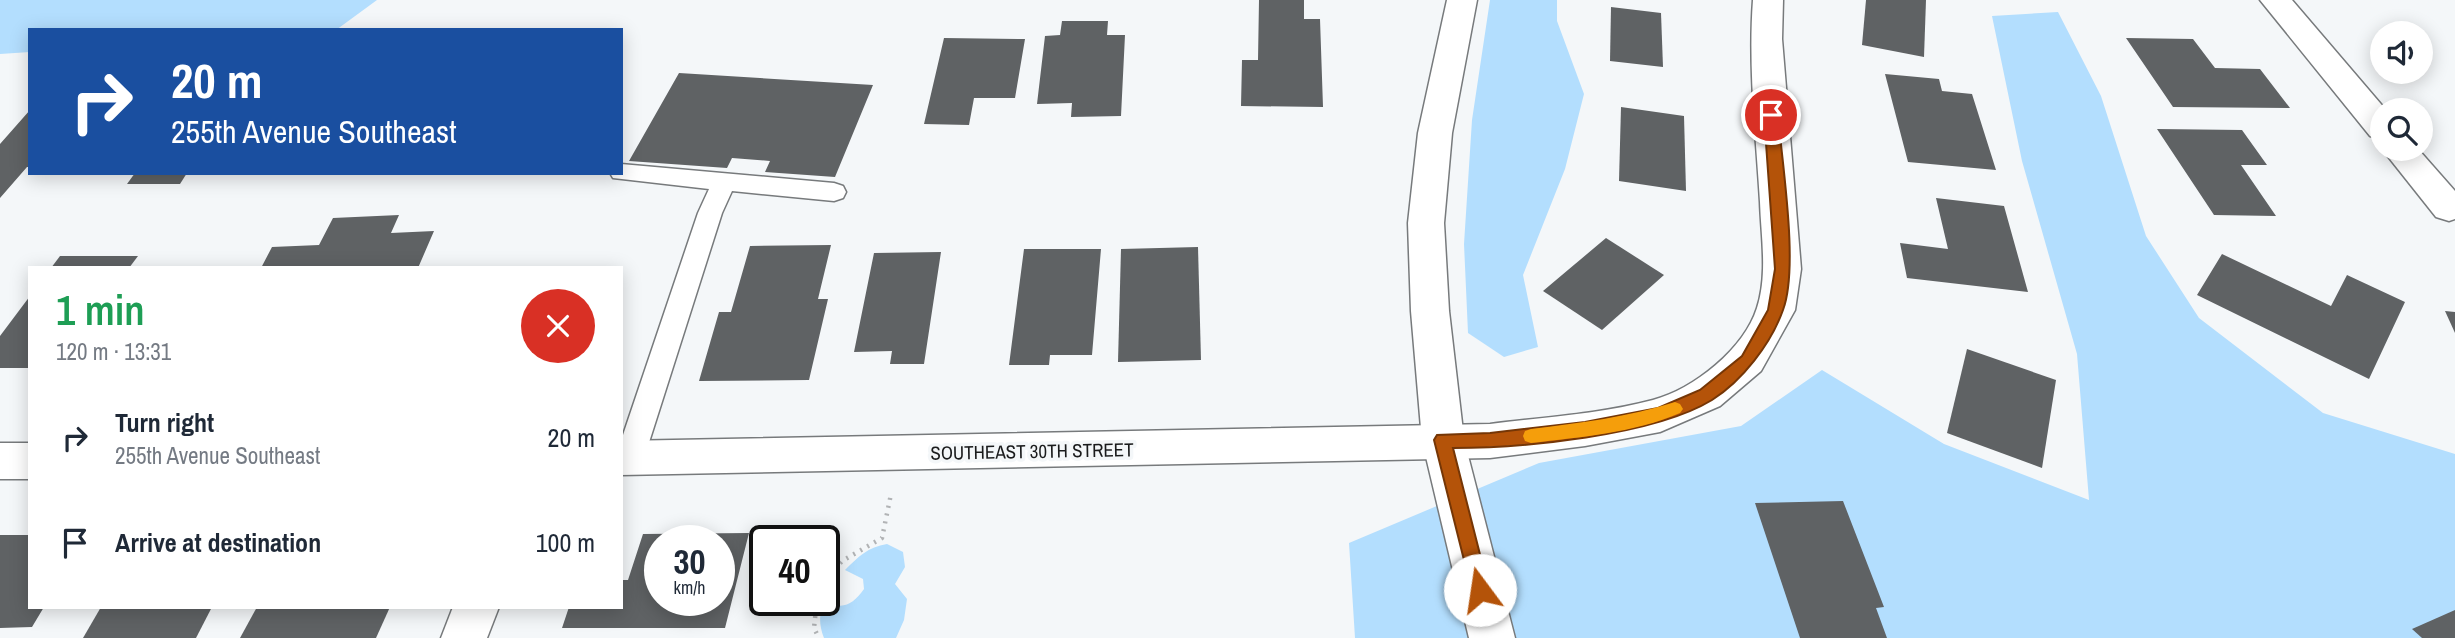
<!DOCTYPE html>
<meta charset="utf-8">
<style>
body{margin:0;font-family:"Archivo Narrow",sans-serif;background:#f2f2f3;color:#1f2937;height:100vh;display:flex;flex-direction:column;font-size:26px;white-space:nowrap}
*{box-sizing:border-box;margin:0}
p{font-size:23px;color:#747a83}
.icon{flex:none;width:38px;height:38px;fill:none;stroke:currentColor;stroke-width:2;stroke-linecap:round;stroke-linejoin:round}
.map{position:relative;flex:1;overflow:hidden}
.sheet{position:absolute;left:28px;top:266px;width:595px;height:343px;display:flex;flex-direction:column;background:#fff;border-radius:0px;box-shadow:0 4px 18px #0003}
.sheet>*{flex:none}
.top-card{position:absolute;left:28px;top:28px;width:595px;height:147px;border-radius:0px;box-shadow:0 4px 18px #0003;background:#1a4fa0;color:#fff;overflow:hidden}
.tools{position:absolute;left:2370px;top:21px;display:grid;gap:14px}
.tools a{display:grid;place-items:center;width:63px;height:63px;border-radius:50%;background:#fff;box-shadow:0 4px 18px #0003;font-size:35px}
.speed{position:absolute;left:644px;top:525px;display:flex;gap:14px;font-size:35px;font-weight:700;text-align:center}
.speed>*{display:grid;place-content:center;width:91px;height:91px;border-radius:50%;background:#fff;box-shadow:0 4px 18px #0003;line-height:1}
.speed small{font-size:18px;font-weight:400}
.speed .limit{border:4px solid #111;border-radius:10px;background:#fff;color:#111}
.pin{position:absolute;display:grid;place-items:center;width:60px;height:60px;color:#fff;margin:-30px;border:4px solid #fff;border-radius:50%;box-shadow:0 2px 7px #0007}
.me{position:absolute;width:77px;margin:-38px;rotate:346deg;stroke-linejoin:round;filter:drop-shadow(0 0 5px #0008)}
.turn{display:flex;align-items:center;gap:24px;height:147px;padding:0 28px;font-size:32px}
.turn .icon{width:91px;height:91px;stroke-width:2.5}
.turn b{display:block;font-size:49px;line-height:60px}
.round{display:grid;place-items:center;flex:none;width:74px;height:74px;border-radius:37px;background:#f2f2f3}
.headline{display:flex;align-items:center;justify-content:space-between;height:119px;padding:0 28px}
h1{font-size:42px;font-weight:600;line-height:52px;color:#1e9e55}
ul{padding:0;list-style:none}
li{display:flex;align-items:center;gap:21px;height:105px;padding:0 28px}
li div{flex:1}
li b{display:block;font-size:26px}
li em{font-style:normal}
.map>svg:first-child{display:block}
</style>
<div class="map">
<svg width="2455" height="638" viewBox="0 0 2455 638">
<rect width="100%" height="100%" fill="#f4f7f9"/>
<g fill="#b3defe">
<polygon points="0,0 377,0 336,30 30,30 30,52 0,54"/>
<polygon points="1490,0 1557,0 1557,21 1584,94 1565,169 1523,275 1538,347 1504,357 1468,333 1464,244 1472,120"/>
<polygon points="2058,12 2101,96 2146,236 2199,318 2323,413 2455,454 2455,638 1355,638 1349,543 1539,463 1741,426 1822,370 1944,444 2089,500 2077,354 2022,161 1992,16"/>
<path d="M887,544l16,8 2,15 -10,17 12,15 -3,21 -8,18h-72c-5,-13 -6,-26 2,-37 17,10 27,3 38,-12l-1,-10 -18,-9c13,-13 23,-23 42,-26z"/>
</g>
<g fill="#5f6264" fill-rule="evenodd">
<polygon points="1259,0 1304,0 1304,19 1320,19 1323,107 1241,106 1242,60 1258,60"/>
<polygon points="1866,0 1926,0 1924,57 1862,45"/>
<polygon points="1611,7 1661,13 1663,67 1610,61"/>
<polygon points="1062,21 1108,21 1107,35 1125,35 1121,116 1071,117 1072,103 1037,104 1045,36 1060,35"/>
<polygon points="944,38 1025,39 1015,98 974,98 969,125 924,124"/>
<polygon points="2126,38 2193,39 2215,68 2260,69 2290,108 2173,107"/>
<polygon points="679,73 873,85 835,177 765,172 770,161 732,158 727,168 629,161"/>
<polygon points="1885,74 1939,79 1942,91 1972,94 1996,170 1908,162"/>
<polygon points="1621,107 1684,116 1686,191 1619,181"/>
<polygon points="30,110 30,167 27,167 0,198 0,144"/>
<polygon points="2157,129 2242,130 2267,165 2241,165 2276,216 2214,215"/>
<polygon points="135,173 187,173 180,184 127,184"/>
<polygon points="1936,198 2004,206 2028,292 1907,278 1900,243 1948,249"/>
<polygon points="399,215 391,233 434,231 418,268 261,268 272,247 319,245 333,218"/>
<polygon points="1606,238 1664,275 1602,330 1543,291"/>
<polygon points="831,245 818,299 828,299 809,380 699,381 719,312 731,312 750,246"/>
<polygon points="1198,247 1201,360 1118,362 1121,249"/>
<polygon points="1024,249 1101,249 1092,355 1050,355 1049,365 1009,365"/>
<polygon points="941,252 924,364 890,364 892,351 854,352 874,253"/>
<polygon points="2222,254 2331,306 2347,275 2405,302 2369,379 2197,295"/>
<polygon points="60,256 138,256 129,268 51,268"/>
<polygon points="30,296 30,368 0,368 0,336"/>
<polygon points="2445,311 2455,312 2455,333"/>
<polygon points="1967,349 2056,380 2042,468 1947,433"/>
<polygon points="1843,501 1884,607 1876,608 1887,638 1800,638 1755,503"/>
<path d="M749,533l-24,95h-163l7,-21h52v-27h7l15,-46zM660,541h59v59h-59z"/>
<polygon points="0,535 30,535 30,607 44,607 32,627 0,628"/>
<polygon points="101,607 212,607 196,638 83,638"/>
<polygon points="257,607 390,607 376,638 240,638"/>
<polygon points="2455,610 2455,638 2422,638 2412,629"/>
</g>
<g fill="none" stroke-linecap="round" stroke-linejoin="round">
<defs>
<polygon id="lane" points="621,164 834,183 843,186 846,192 843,198 834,201 732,191 722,213 644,458 640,466 630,470 621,467 621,441 698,213 709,189 613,178 610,173 621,173"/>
<g id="street">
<path d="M1753,0h30l-1,39 19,230 -6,41 -34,61 -41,35 -60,26 -75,14 -95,12 -869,17v-34l869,-17c54,-7 110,-10 163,-24 41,-11 91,-51 104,-92 11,-34 4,-72 3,-106 -4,-67 -12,-135 -7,-202z"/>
<polygon points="2260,0 2292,0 2386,110 2382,110 2382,139 2370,136"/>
<polygon points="2382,149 2418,149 2455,191 2455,219 2449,221 2436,217"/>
<rect x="0" y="443" width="30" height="36"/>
<polygon points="453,607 499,607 487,638 441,638"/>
</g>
<polygon id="secondary" points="1447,0 1477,0 1452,133 1444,223 1449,311 1464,440 1515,638 1469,638 1422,440 1411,311 1408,223 1418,133"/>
</defs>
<use href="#lane" stroke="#777a7c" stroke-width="3"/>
<use href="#street" stroke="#777a7c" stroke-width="3"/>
<use href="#secondary" stroke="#777a7c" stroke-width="3"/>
<g stroke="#b1b3b5" stroke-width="4.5" stroke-dasharray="2 6" stroke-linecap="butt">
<polyline points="824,581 842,561 882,538 891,494"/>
<polyline points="817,600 814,628 819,638"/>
</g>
<use href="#lane" fill="#fff" fill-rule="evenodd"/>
<use href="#street" fill="#fff" fill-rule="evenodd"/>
<use href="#secondary" fill="#fff" fill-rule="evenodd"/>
</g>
<path fill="#b45309" stroke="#753606" stroke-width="2" d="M1771,111l7,4c4,49 21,152 5,195 -12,34 -41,71 -71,90 -59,36 -191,48 -259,48l36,142 -3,6 -6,2 -7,-2 -39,-156 3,-5 53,-2 95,-11 73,-14 42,-18 42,-34 26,-46 7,-41 -11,-154z"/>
<path fill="#f59e0b" d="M1675,402l5,2 3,5 -3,4c-46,20 -99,24 -149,30l-6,-2 -2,-5 2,-5 6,-2c49,-6 97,-12 144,-27z"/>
<g text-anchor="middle" stroke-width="7" stroke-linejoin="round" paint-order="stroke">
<g font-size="19" fill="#1a1b1c" stroke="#f4f7f9">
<text transform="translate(1032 451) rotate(-1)" y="7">SOUTHEAST 30TH STREET</text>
</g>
</g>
</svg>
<div class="tools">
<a><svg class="icon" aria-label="sound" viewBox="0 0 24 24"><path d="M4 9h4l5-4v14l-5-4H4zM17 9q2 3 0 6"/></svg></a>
<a><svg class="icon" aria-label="search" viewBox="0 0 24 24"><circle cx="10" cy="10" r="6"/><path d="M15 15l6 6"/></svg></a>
</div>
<div class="speed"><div>30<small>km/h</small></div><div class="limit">40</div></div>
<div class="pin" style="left:1771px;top:115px;background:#d93025"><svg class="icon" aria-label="arrive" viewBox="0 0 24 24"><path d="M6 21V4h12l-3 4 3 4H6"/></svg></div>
<svg class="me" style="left:1480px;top:590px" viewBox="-20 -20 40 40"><circle r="19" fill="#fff"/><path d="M0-13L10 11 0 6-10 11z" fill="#b45309"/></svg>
<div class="top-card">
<div class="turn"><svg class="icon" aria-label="right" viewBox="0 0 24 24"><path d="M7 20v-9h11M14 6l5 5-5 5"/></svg><div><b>20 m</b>255th Avenue Southeast</div></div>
</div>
<section class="sheet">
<div class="headline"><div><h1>1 min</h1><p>120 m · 13:31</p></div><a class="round" style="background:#d93025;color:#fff"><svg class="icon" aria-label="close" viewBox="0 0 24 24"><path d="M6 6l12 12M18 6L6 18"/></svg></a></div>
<ul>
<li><svg class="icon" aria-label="right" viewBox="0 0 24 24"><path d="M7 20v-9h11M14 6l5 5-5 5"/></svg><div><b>Turn right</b><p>255th Avenue Southeast</p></div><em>20 m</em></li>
<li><svg class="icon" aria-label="arrive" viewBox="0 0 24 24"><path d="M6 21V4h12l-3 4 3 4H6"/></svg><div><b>Arrive at destination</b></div><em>100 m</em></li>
</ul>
</section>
</div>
